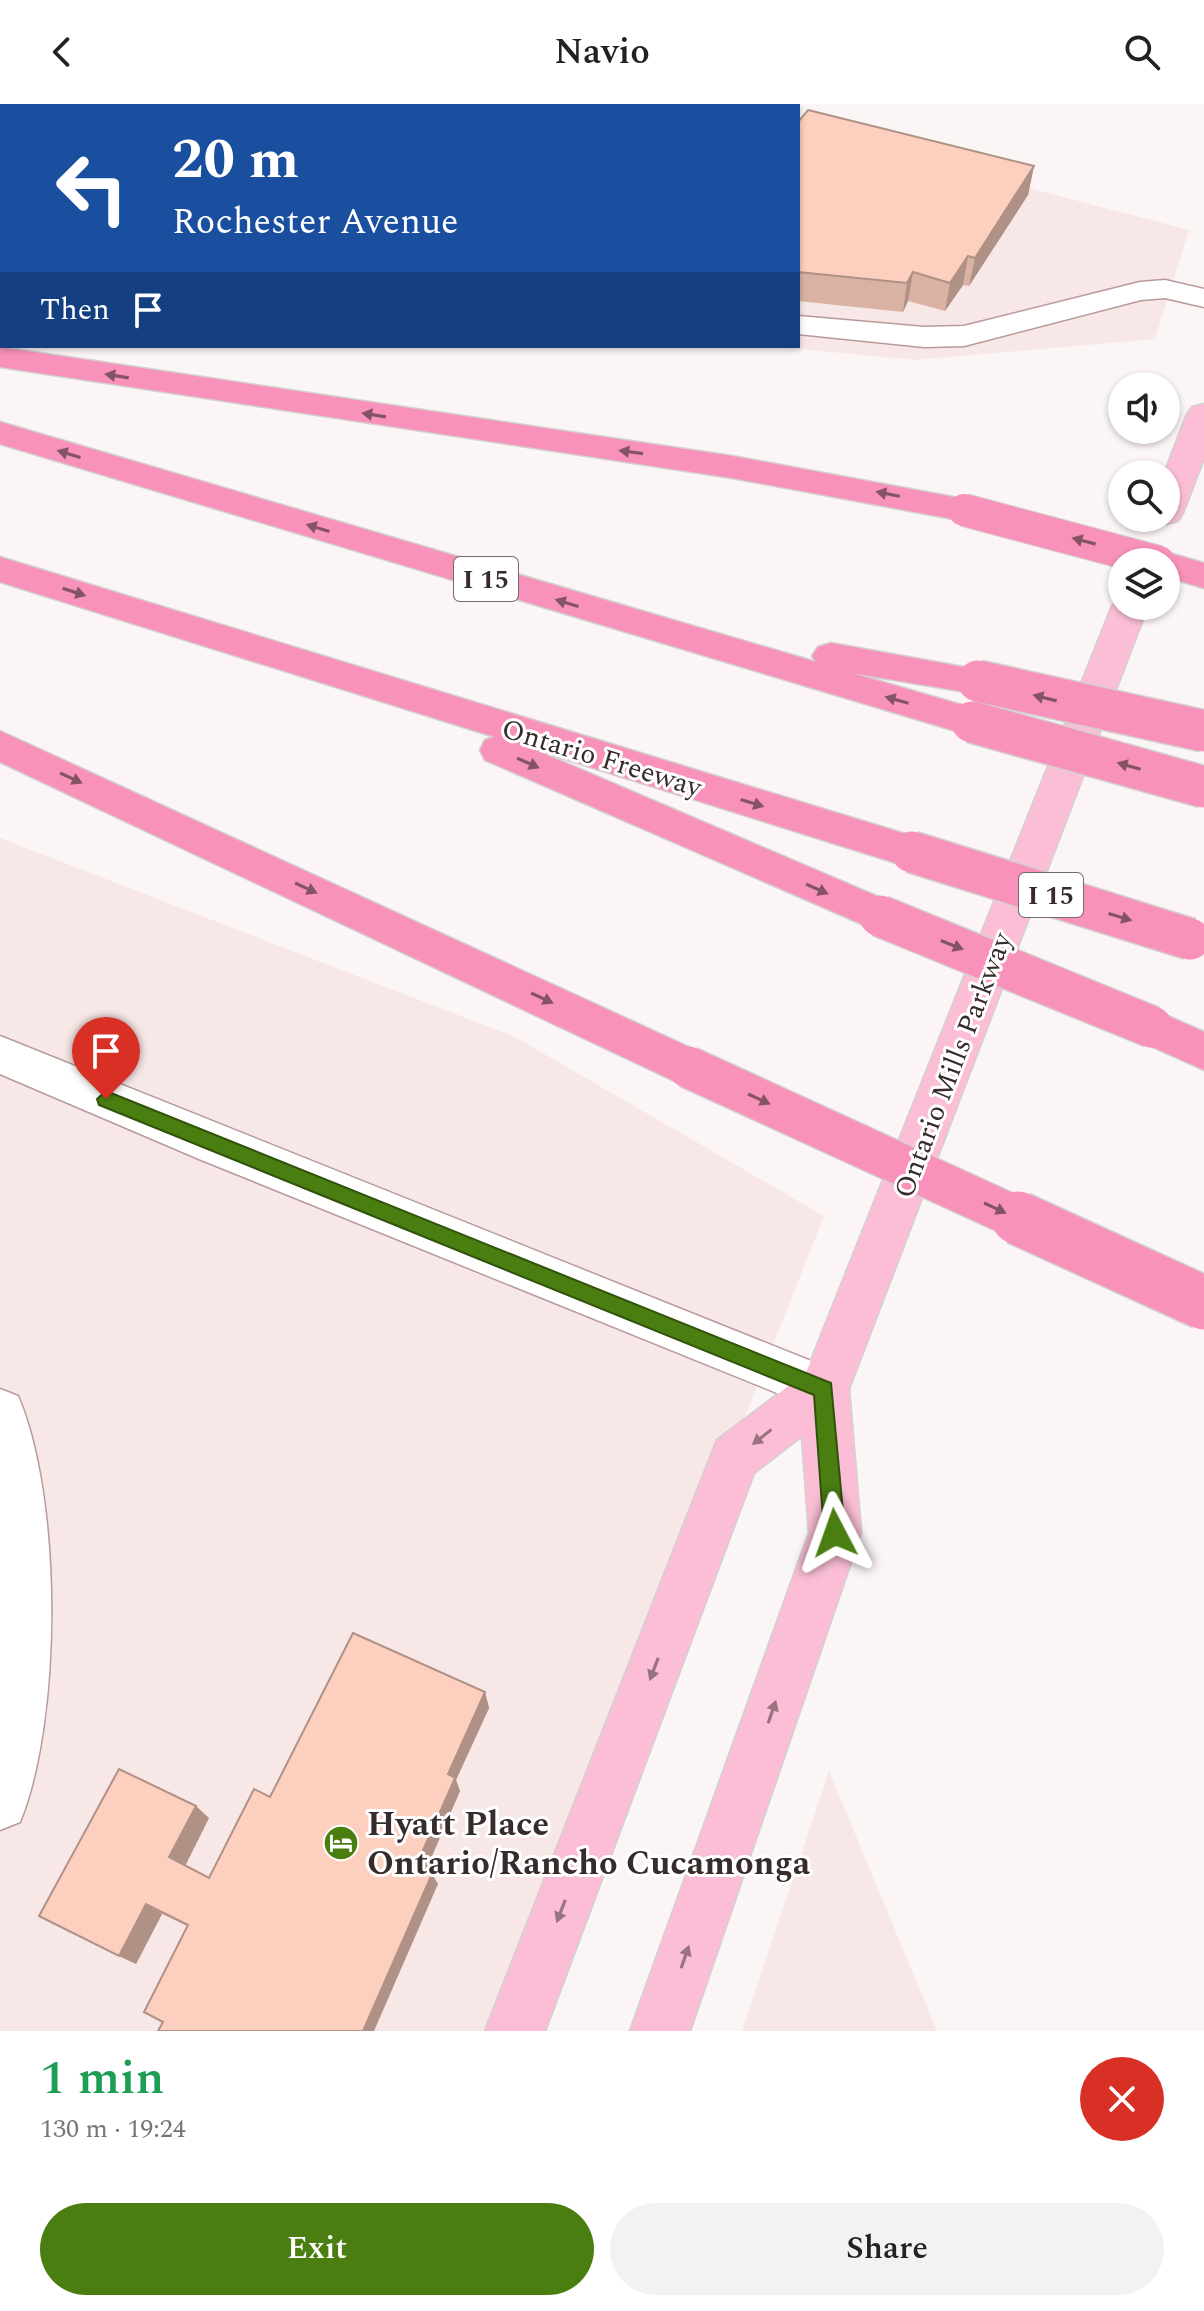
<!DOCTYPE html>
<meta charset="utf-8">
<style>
body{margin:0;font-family:Spectral,serif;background:#f2f2f2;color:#222;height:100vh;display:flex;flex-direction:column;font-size:30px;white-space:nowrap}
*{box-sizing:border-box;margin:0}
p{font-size:26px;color:#767676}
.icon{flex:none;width:44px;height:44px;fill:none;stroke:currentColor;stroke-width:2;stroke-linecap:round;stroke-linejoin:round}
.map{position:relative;height:1927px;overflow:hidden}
.sheet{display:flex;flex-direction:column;background:#fff;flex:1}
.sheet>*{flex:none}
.banner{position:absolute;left:0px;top:0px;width:800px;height:244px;box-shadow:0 2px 6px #0004;background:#1a4fa0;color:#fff;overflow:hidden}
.controls{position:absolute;left:1108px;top:268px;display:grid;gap:16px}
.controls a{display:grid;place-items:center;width:72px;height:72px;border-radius:50%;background:#fff;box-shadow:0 2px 6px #0004;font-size:40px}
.pin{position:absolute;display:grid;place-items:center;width:68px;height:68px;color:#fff;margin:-82px -34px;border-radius:50% 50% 50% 0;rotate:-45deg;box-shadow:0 0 8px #0007}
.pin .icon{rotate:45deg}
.me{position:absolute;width:88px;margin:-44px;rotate:356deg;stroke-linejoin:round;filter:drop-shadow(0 0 6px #0008)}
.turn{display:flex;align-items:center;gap:28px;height:168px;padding:0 40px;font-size:36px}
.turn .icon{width:104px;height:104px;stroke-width:2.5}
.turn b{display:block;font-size:56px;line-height:68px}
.then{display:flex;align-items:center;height:76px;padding:0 40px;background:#0003;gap:16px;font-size:30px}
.round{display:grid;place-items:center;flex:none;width:84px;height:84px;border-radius:42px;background:#f2f2f2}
.headline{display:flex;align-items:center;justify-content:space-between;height:136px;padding:0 40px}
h1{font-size:48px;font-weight:600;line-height:60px;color:#1e9e55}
.button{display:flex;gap:16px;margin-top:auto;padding:16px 40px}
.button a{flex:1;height:92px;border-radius:48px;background:#4a7e11;color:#fff;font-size:32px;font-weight:600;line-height:92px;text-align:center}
.button a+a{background:#f2f2f2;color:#222}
header{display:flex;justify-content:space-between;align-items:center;height:104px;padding:0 40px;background:#fff;font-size:36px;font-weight:600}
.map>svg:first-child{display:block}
</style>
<header><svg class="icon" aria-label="back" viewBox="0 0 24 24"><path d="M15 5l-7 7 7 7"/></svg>Navio<svg class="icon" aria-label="search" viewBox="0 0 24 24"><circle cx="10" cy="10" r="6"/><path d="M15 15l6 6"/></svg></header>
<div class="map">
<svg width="1204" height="1927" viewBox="0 0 1204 1927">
<rect width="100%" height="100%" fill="#fcf5f5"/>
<g fill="#f8e7e7">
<polygon points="798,24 1189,126 1155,235 916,256 767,242 798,242"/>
<polygon points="0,734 515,933 824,1112 503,1927 0,1927"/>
<polygon points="829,1667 937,1927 742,1927"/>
</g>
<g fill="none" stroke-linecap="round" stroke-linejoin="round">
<defs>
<g id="minor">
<rect x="0" y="114" width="2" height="18"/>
<polygon points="1165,176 1204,185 1204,203 1165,194 1141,196 964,242 924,243 798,230 798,212 924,223 964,222 1140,178"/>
<polygon points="0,932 841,1269 849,1285 841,1301 824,1308 199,1055 0,970"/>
<path d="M0,1285l18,7c44,102 44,323 2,426l-20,8z"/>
</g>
<g id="major">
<polygon points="1204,300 1204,354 1183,409 1178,417 1166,420 1154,417 1152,414 1166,414 1164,370 1187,310 1192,303"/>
<polygon points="1122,492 1122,502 1148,502 849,1285 861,1429 690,1927 630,1927 809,1429 802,1332 754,1369 545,1927 485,1927 717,1336 806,1269 1112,502"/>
</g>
<g id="highway">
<polygon points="0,243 732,352 964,395 976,398 981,406 976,414 964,417 732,374 0,263"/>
<polygon points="0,318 816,558 812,552 818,543 831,539 991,568 997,577 991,586 978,590 852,569 986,608 991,618 986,628 972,632 0,340"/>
<polygon points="1166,448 1204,459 1204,484 1166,473 1166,458 1149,458 1153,451"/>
<polygon points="0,453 912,732 926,737 932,748 926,759 912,764 533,645 895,800 901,812 895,824 880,828 485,656 480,646 485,636 495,633 0,478"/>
<polygon points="0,627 704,950 710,963 704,976 688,981 672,976 0,658"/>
<polygon points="1152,905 1204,928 1204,966 1137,936 1130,923 1137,910"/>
</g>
</defs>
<use href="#minor" stroke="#b89a9a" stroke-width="3"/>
<use href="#major" stroke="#d3d0d0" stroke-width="3"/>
<use href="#highway" stroke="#d3d0d0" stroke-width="3"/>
<use href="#minor" fill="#fff" fill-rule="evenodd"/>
<use href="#major" fill="#fbbed6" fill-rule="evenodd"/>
<use href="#highway" fill="#f892ba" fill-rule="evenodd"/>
<defs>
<polyline id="highway-bridge-far2" points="964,406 1159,458"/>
<g id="highway-bridge-far1">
<polyline points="978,577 1204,627"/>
<polyline points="972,618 1204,683"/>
<polyline points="912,748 1190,835"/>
<polyline points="880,812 1152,923"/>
<polyline points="688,963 1022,1116"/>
</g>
<polyline id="highway-bridge" points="1018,1114 1204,1199"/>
</defs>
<use href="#highway-bridge-far2" stroke="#d3d0d0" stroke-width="34" stroke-linecap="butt"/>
<use href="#highway-bridge-far1" stroke="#d3d0d0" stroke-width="44" stroke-linecap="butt"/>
<use href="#highway-bridge" stroke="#d3d0d0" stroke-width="56" stroke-linecap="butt"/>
<use href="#highway-bridge-far2" stroke="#f892ba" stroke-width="32"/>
<use href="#highway-bridge-far1" stroke="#f892ba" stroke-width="41"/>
<use href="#highway-bridge" stroke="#f892ba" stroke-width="53"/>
</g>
<g fill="#d9b2a4">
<polygon points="0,0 267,0 265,2 2,2 2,82 0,81"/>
<polygon points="798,18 1034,62 1028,91 969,182 963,181 945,207 908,197 903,208 798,197"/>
<polygon points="485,1588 489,1604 456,1676 460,1687 425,1767 438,1780 163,1918 187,1822 162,1810 136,1860 119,1852 209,1714 185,1762 209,1774 270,1693"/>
</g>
<g fill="#b09186">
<polygon points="230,0 267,0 265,2 228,2"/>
<polygon points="674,0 694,0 694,2 672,2"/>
<polygon points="1034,62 1028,91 969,182 975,154"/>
<polygon points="968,152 963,181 945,207 950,179"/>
<polygon points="913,168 908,197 903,208 907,179"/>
<polygon points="485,1588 489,1604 456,1676 460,1687 423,1773 416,1762 448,1670"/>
<polygon points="196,1702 209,1714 184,1764 169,1753"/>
<polygon points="432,1770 438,1780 374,1927 363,1927"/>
<polygon points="146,1800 162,1810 136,1860 119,1852"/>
</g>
<g fill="#fccfbf" stroke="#b09186" stroke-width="2">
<polygon points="0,0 230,0 228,2 2,2 2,55 0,54"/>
<polygon points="348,0 375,0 382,2 345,2"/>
<polygon points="431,0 674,0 672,2 429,2"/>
<polygon points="808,6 1034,62 975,154 968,152 950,179 913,168 907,179 798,168 798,18"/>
<polygon points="353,1529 485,1588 448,1670 455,1674 416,1762 432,1770 363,1927 158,1927 163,1918 144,1908 188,1821 146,1800 119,1852 39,1812 119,1665 196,1702 169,1753 209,1774 254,1685 270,1693"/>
</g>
<defs><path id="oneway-solid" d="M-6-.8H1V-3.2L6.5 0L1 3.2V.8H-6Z" transform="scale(2)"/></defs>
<g fill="#845464">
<use href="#oneway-solid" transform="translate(117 272) rotate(-171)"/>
<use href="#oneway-solid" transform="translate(374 311) rotate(-171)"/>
<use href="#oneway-solid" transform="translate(631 348) rotate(-172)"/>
<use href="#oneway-solid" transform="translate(69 350) rotate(-163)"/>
<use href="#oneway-solid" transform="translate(888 390) rotate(-169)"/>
<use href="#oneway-solid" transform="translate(318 424) rotate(-163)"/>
<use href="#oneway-solid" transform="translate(1084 437) rotate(-165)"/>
<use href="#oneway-solid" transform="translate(74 488) rotate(18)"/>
<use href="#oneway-solid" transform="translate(567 499) rotate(-163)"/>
<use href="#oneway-solid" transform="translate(1045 594) rotate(-166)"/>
<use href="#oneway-solid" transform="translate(897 596) rotate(-164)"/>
<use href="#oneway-solid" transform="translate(528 659) rotate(24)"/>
<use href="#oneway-solid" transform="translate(1129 662) rotate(-164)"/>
<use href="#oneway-solid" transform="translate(71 674) rotate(25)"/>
<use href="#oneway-solid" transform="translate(752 699) rotate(17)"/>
<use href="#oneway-solid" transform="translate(306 784) rotate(25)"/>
<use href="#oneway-solid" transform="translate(817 785) rotate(24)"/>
<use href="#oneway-solid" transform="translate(1120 813) rotate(17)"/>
<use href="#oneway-solid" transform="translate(952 841) rotate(22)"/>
<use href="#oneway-solid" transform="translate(542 894) rotate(25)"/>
<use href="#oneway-solid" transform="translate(759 995) rotate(25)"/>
<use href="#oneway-solid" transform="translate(995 1104) rotate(25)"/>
</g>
<g fill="#997480">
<use href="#oneway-solid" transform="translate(762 1333) rotate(142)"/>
<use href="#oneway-solid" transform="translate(654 1565) rotate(111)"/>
<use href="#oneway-solid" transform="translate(772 1608) rotate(-71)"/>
<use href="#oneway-solid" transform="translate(561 1807) rotate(111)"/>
<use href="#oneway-solid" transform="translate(685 1853) rotate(-71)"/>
</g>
<polygon fill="#4a7e11" stroke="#30520b" stroke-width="2" points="106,987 831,1279 845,1429 842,1436 835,1439 827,1436 824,1429 814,1291 99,1001 97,995"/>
<defs>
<symbol id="hotel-disc" viewBox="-11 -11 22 22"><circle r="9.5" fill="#4a7e11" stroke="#fff"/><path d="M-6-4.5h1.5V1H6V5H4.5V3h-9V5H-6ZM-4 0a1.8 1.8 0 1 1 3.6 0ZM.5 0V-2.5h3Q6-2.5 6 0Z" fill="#fff"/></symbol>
</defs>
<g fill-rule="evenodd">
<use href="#hotel-disc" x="321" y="1719" width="40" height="40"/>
</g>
<g text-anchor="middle" stroke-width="6" stroke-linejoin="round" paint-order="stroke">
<g fill="#fff" stroke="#736b6b" stroke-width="2">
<rect x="454" y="453" width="64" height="44" rx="6"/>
<rect x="1019" y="769" width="64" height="44" rx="6"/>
</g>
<g font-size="26" font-weight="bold" fill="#372b2b">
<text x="486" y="484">I 15</text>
<text x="1051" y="800">I 15</text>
</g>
<g font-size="28" fill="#372b2b" stroke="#fff">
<text transform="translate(602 653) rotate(17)" y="10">Ontario Freeway</text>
<text transform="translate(952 961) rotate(-69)" y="10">Ontario Mills Parkway</text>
</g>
<g font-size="34" font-weight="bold" fill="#372b2b" stroke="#fff" text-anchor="start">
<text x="367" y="1731">Hyatt Place<tspan x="367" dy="39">Ontario/Rancho Cucamonga</tspan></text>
</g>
</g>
</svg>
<div class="controls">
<a><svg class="icon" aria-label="sound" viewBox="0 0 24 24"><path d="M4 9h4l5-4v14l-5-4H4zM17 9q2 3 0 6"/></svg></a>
<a><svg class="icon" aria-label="search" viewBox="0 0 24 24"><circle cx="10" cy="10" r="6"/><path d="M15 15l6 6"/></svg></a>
<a><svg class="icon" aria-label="layers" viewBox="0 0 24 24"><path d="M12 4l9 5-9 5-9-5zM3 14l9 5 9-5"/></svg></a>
</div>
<div class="pin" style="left:106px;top:995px;background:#d93025"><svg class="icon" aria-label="arrive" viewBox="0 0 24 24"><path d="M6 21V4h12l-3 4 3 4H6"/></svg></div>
<svg class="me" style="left:835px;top:1429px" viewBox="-20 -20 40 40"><path d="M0-17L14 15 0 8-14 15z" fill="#4a7e11" stroke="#fff" stroke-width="4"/></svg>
<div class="banner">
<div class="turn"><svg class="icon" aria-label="left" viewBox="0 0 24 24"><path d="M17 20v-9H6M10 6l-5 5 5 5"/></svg><div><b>20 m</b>Rochester Avenue</div></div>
<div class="then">Then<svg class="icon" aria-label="arrive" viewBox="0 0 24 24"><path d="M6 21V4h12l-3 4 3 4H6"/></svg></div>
</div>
</div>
<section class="sheet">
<div class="headline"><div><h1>1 min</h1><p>130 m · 19:24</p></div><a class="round" style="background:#d93025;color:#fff"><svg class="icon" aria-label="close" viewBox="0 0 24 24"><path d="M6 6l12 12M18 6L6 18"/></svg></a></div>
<div class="button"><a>Exit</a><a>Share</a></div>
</section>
